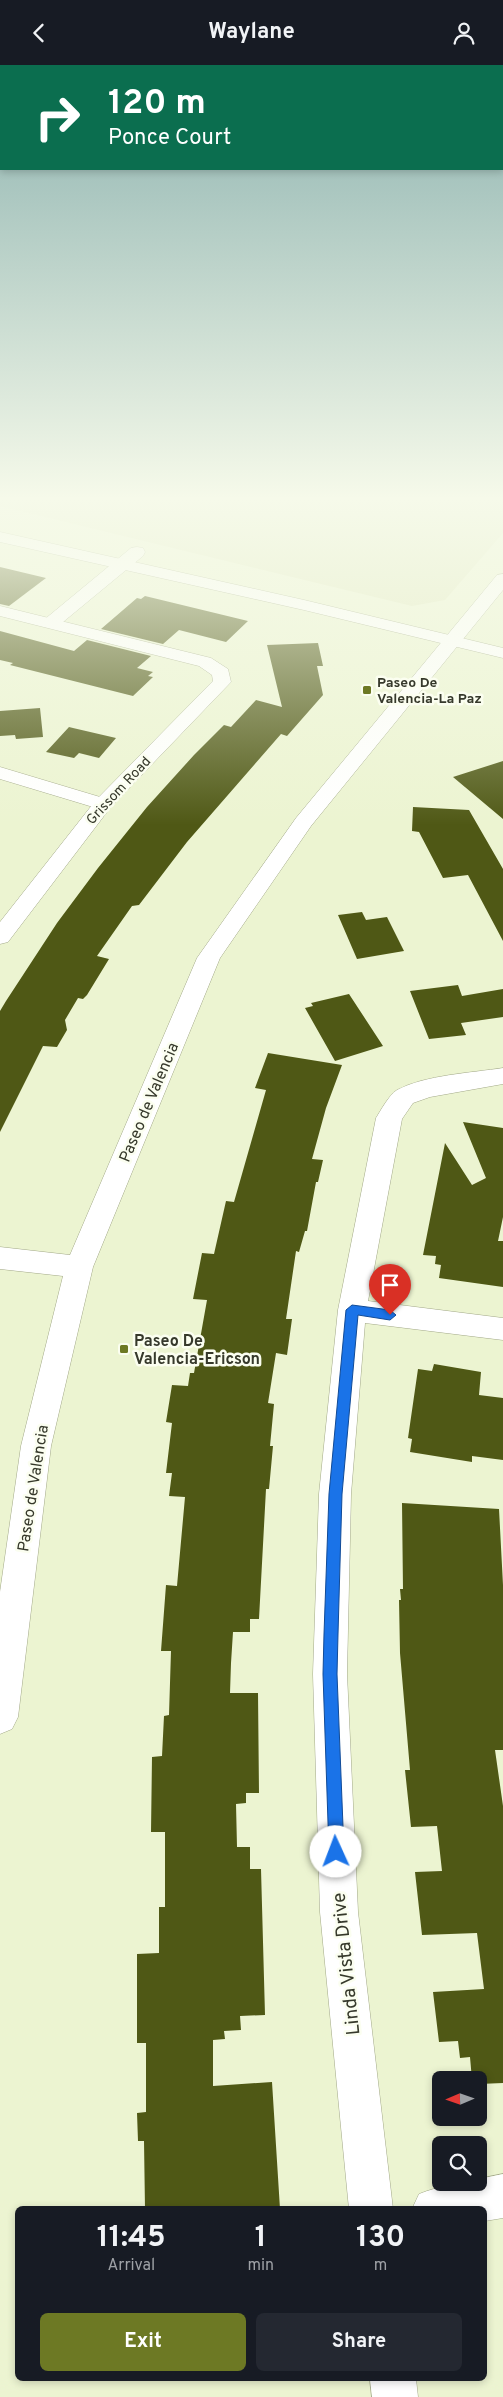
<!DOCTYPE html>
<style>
body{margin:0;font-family:Overpass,sans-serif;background:#242831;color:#f1f3f6;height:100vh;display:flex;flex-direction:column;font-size:19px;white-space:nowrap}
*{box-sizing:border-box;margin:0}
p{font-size:16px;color:#9ea1a6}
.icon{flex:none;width:28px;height:28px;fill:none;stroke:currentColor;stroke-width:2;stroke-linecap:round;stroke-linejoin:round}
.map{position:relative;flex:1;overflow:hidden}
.panel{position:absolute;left:15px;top:2141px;width:472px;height:175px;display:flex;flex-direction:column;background:#171b24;border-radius:8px;box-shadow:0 2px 8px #0003}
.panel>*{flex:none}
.guide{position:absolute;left:0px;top:0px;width:504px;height:105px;box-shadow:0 2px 8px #0003;background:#0b6e4f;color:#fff;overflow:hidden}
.needle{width:32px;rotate:268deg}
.tools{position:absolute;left:432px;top:2006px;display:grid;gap:10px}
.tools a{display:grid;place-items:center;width:55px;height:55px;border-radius:8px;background:#171b24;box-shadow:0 2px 8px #0003;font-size:25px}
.pin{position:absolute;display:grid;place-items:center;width:42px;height:42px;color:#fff;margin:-51px -21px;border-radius:50% 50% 50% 0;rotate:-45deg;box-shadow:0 0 5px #0007}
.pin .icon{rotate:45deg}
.me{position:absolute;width:55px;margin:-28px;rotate:358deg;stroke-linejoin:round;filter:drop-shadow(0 0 4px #0008)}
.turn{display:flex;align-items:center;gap:18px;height:105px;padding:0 25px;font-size:22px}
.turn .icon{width:65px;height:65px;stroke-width:2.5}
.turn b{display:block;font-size:35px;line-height:42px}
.eta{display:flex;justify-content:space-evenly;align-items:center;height:85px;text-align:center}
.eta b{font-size:30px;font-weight:700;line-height:35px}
.action{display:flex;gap:10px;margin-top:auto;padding:10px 25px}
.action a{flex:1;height:58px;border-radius:8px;background:#6d7924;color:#fff;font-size:20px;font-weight:700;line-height:58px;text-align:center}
.action a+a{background:#242831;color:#f1f3f6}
header{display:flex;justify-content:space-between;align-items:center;height:65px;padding:0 25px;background:#171b24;font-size:22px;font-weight:700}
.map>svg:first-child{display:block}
</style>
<header><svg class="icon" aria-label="back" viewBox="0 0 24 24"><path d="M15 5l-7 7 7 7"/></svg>Waylane<svg class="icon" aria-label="person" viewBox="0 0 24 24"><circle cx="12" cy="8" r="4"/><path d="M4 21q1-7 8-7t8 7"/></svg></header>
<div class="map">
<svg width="503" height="2332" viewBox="0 0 503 2332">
<rect width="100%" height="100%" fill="#ecf4d1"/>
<polygon fill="#e1e8bf" points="0,434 503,434 503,468 445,535 412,541 0,441"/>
<g fill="#4f5815">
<polygon points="0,502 46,513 9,541 0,539"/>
<polygon points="145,531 248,556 226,577 179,565 163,579 101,564 137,533 141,534"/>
<polygon points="0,566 74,586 87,575 151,591 137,603 153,607 148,611 153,612 133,631 10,600 13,598 0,595"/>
<polygon points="318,578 323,601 317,601 323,630 287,671 281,669 187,777 139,840 132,841 97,891 109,894 87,930 83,934 78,933 65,955 67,965 57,982 43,981 0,1067 0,946 6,936 57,858 98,803 147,742 194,690 224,660 231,662 256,635 282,642 267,580"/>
<polygon points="40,643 43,672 16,674 15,670 0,671 0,646"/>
<polygon points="69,662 73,663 116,673 99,693 79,688 74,693 46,687"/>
<polygon points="503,696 503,754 453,712"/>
<polygon points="413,742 469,745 503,804 503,876 468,810 443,813 419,767 412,766"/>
<polygon points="362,847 366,855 387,852 404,886 357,894 338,850"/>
<polygon points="458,920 462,931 503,924 503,952 461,958 466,970 429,974 410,926"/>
<polygon points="349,929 383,981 335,996 305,943 313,941 311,938"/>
<polygon points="268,988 342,1000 326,1043 312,1094 323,1095 318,1117 316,1117 307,1166 305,1166 299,1187 296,1186 286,1254 292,1254 287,1290 276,1288 268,1338 274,1339 270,1381 273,1381 269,1424 266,1424 259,1554 250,1554 250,1567 233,1567 231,1598 230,1628 258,1628 259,1728 246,1728 246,1738 236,1739 237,1782 250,1782 250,1804 261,1804 265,1950 240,1951 241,1965 224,1966 225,1974 213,1975 213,2021 272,2017 280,2144 145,2144 144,2076 138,2076 137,2048 146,2047 146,1978 137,1978 137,1889 159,1888 159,1842 165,1842 165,1767 151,1767 152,1692 162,1691 164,1651 169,1650 171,1586 161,1586 166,1520 177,1521 185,1432 169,1431 172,1408 166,1408 172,1358 166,1357 172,1320 188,1321 190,1308 194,1308 207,1235 193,1234 202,1188 214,1189 226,1136 234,1137 266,1025 255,1023"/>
<polygon points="463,1057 503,1063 503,1152 498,1176 503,1176 503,1222 439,1213 441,1200 435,1199 436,1191 423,1190 445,1078 472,1120 486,1113"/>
<polygon points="434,1299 481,1307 479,1330 503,1333 503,1395 472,1391 472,1397 410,1387 412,1374 408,1373 418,1304 432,1306"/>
<polygon points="402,1438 499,1444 503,1520 503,1685 495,1685 503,1741 503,2018 479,2019 479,2015 472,2015 470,1992 460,1993 458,1976 439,1977 433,1927 484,1924 477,1868 422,1870 415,1807 442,1806 437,1761 411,1762 405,1705 410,1705 400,1588 399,1535 401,1535 400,1524 403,1524"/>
</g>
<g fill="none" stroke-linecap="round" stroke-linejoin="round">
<defs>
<g id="street">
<polygon points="137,482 143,483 145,487 143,491 57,562 45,562 42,558 45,554 131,483"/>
<polygon points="0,702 110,735 113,739 110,743 103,745 0,714"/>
<path d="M503,1003v16l-73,13 -17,6 -11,16 -34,182 135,17v22l-138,-17 -14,171 -4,180 11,238 35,297h-44l-29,-297 -7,-238 6,-180 19,-184 38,-192c5,-8 13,-23 21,-28 28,-15 74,-17 106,-22z"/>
<path d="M503,2109v44l-18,3v-12h-73l7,-15c20,-8 38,-11 60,-11v-4z"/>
<polygon points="370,2314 416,2314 418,2332 372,2332"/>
</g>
<g id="secondary">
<polygon points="503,509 503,525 311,761 220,893 93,1202 51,1381 18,1652 12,1664 0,1669 0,1527 21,1381 63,1211 0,1204 0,1182 70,1190 197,893 296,753 497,510"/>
<polygon points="0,541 211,593 228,604 231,617 110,743 8,877 0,879 0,857 96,735 213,616 212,610 199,601 0,551"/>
</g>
<polygon id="primary" points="0,467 304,535 503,583 503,593 304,545 0,477"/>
</defs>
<use href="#street" stroke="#a2a888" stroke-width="1"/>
<use href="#secondary" stroke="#a2a888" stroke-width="1"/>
<use href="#primary" stroke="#a2a888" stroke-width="1"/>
<use href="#street" fill="#fff" fill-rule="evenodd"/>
<use href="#secondary" fill="#fff" fill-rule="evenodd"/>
<use href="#primary" fill="#fff" fill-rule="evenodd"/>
</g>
<linearGradient id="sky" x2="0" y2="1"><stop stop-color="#8cb2af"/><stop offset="0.57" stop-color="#f6faea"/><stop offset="1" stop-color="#f6faea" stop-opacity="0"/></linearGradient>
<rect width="503" height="760" fill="url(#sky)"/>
<polygon fill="#1a73e8" stroke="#114b97" points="352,1240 390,1245 396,1250 390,1255 358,1250 342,1429 338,1569 337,1609 344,1787 342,1792 336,1795 331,1792 329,1787 323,1609 324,1569 329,1429 346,1245"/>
<g fill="#6d7924" stroke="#fbfef0" stroke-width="2">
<rect x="362" y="620" width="10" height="10" rx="2.5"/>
<rect x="119" y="1279" width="10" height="10" rx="2.5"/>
</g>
<g text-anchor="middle" stroke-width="5" stroke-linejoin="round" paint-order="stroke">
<g font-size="14" font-weight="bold" fill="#36392b" stroke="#fbfef0" text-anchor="start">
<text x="377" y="622">Paseo De<tspan x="377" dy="16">Valencia-La Paz</tspan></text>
</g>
<g font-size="14" fill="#36392b" stroke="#fbfef0">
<text transform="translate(118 725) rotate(-47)" y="5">Grissom Road</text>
</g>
<g font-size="16" fill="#36392b" stroke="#fbfef0">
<text transform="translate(148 1037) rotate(-67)" y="6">Paseo de Valencia</text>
<text transform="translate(32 1423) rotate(-81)" y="6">Paseo de Valencia</text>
</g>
<g font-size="16" font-weight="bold" fill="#36392b" stroke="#fbfef0" text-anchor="start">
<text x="134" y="1281">Paseo De<tspan x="134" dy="18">Valencia-Ericson</tspan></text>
</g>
<g font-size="19" fill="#36392b" stroke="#fbfef0">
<text transform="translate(345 1899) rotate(-96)" y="7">Linda Vista Drive</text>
</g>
</g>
</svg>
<div class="tools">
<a><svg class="needle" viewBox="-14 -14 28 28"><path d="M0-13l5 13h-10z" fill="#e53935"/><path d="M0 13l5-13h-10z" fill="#9ea1a6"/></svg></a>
<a><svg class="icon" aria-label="search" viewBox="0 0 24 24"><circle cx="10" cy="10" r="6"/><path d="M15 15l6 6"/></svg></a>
</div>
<div class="pin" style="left:390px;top:1250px;background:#d93025"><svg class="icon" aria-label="arrive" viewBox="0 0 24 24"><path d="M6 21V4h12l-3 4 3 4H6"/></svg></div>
<svg class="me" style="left:336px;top:1787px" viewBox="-20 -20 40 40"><circle r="19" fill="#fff"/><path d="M0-13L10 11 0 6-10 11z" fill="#1a73e8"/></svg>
<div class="guide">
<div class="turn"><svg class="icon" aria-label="right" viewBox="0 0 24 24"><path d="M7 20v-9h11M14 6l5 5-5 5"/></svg><div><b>120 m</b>Ponce Court</div></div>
</div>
<section class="panel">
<div class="eta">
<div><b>11:45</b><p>Arrival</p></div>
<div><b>1</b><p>min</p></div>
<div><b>130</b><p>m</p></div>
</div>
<div class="action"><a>Exit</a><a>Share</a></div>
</section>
</div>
